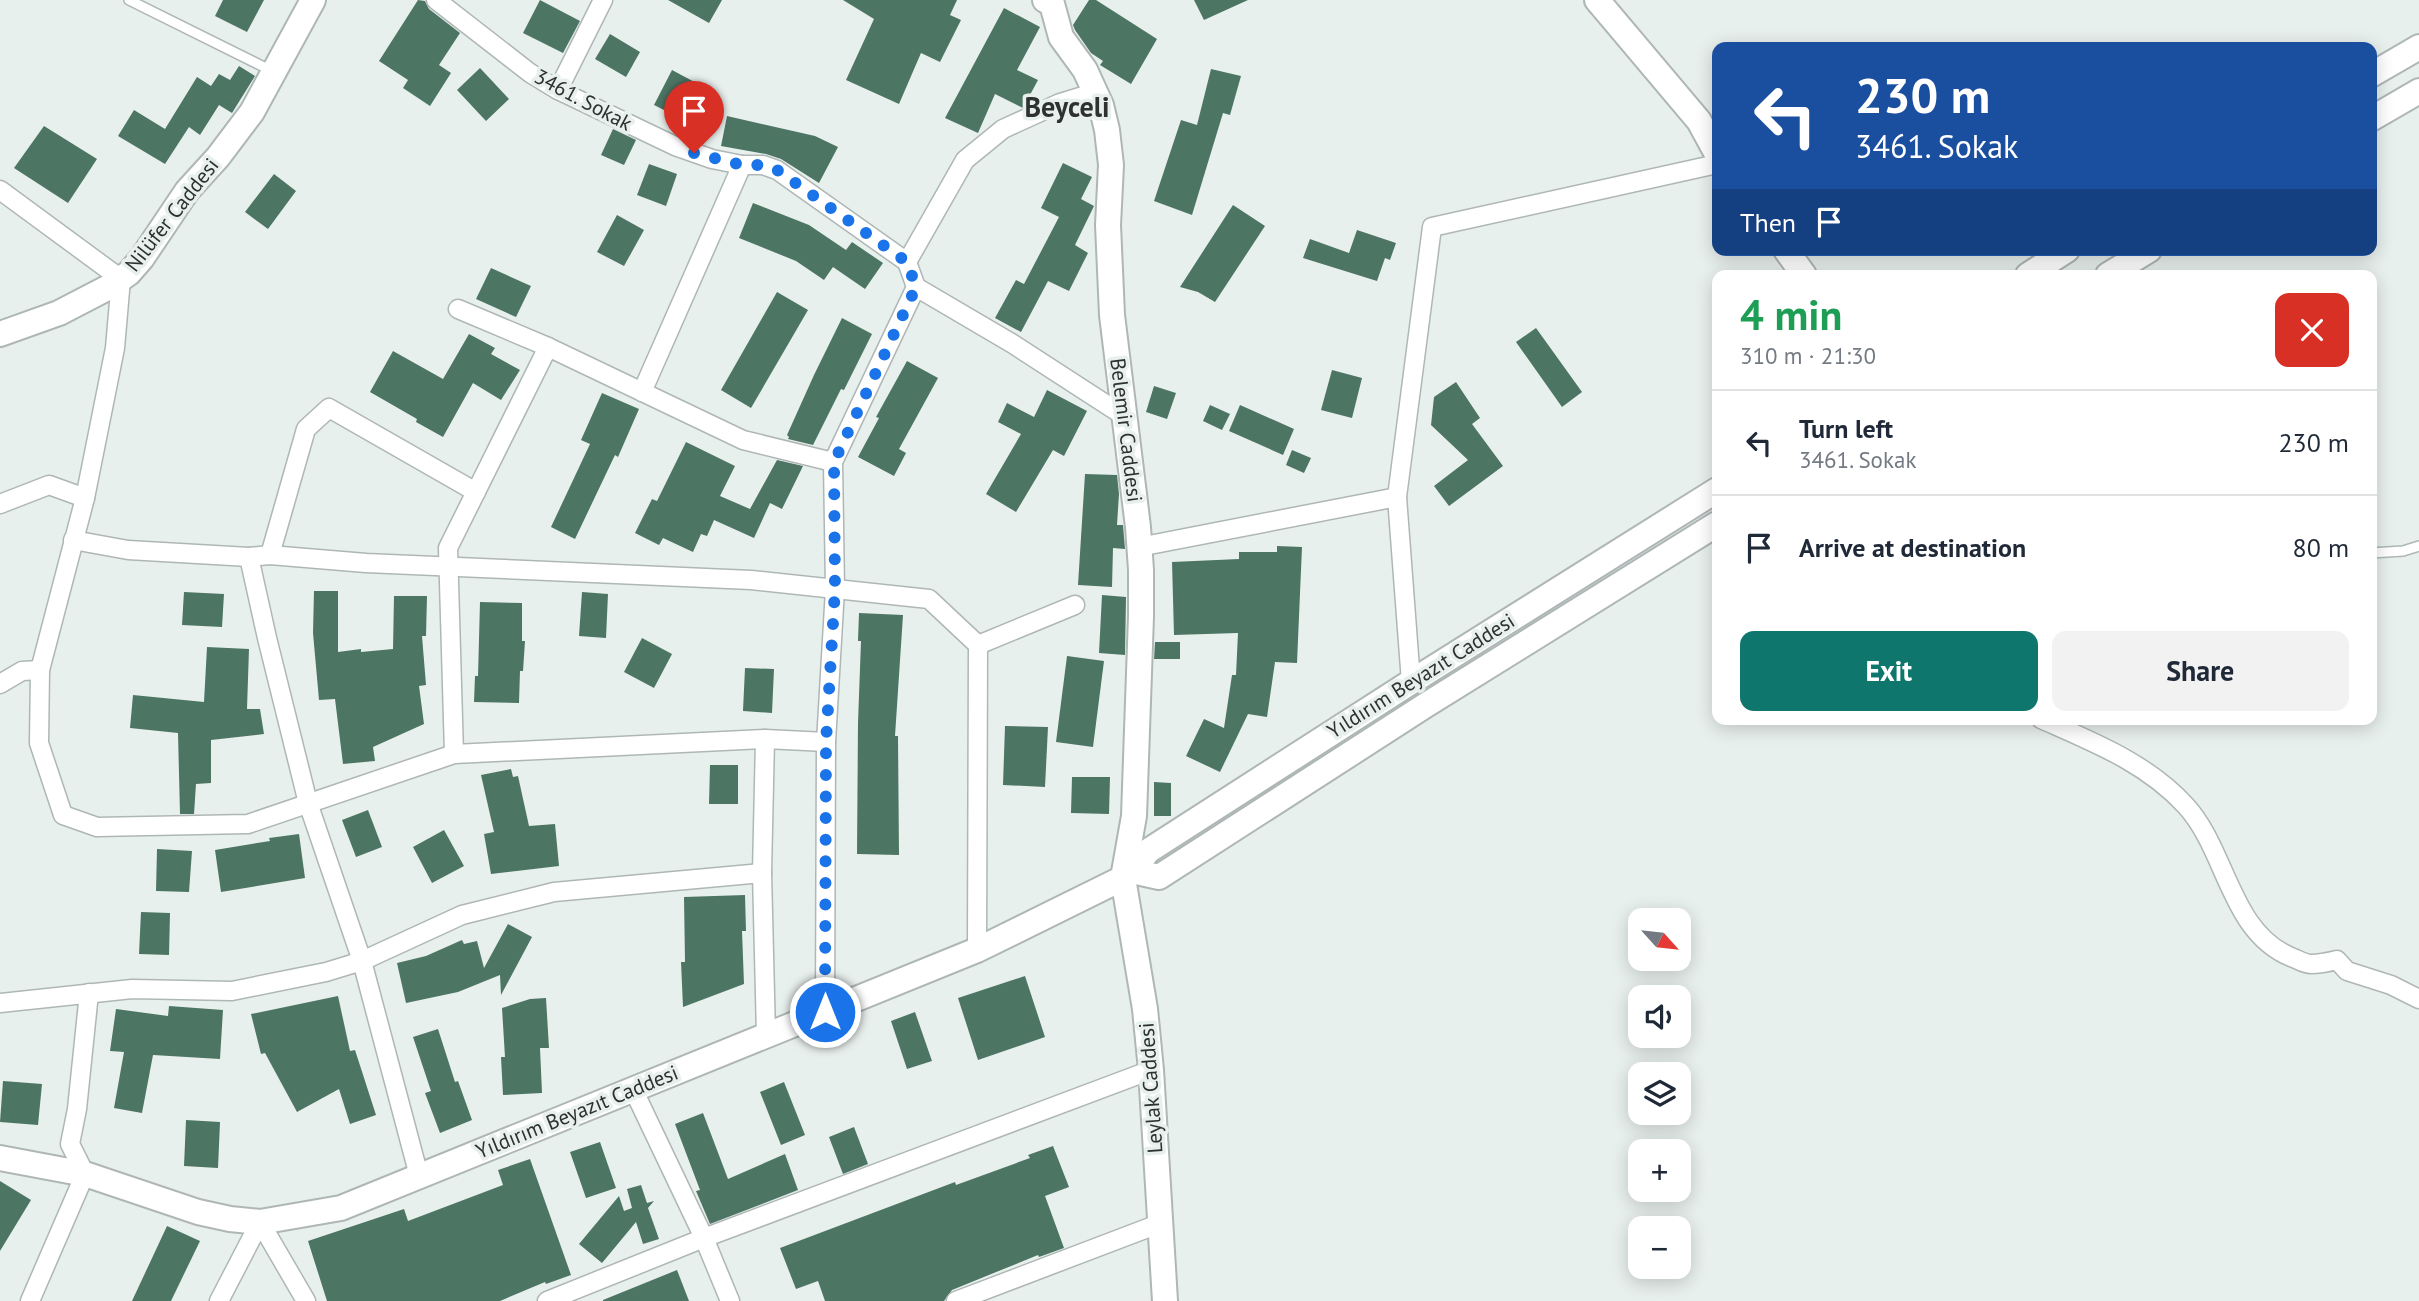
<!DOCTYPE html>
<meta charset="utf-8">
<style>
body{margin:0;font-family:"PT Sans",sans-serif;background:#f2f2f3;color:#1f2937;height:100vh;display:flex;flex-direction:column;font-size:26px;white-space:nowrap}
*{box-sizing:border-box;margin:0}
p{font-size:23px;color:#747a83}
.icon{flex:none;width:38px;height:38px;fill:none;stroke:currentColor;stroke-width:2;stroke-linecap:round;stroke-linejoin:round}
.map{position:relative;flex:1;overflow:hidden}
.side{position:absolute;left:1712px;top:270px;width:665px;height:455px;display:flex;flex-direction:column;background:#fff;border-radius:14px;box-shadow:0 4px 18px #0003}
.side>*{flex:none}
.top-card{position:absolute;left:1712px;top:42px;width:665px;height:214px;border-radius:14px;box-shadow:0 4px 18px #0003;background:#1a4fa0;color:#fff;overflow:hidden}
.needle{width:46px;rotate:117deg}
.controls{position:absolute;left:1628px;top:908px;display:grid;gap:14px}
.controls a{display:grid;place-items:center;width:63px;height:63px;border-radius:14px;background:#fff;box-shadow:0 4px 18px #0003;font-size:35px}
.pin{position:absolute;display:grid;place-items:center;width:60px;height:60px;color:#fff;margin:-72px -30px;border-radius:50% 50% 50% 0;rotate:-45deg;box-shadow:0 0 7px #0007}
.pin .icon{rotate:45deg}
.me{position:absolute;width:77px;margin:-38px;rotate:0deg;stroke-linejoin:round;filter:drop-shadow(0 0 5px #0008)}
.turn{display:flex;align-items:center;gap:24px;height:147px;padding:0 28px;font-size:32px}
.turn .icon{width:91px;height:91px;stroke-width:2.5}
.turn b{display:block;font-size:49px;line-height:60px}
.then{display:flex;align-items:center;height:66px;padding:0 28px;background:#0003;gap:14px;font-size:26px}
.round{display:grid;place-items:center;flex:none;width:74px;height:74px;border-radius:14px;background:#f2f2f3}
.overview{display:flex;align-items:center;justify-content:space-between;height:119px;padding:0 28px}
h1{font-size:42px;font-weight:700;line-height:52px;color:#1e9e55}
.cta{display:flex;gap:14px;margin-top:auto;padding:14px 28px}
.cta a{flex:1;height:80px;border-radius:14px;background:#0f766e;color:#fff;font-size:28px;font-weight:700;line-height:80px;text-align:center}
.cta a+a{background:#f2f2f3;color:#1f2937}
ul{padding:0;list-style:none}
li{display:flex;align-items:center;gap:21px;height:105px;padding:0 28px;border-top:2px solid #e0e1e3}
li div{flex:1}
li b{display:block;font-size:26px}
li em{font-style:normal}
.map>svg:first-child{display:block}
</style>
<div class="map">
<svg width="2419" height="1301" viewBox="0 0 2419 1301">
<rect width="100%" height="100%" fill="#e8f0ee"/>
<g fill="#4d7564">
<polygon points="223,0 264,0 247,32 215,16"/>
<polygon points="418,0 425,1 429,9 460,33 439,65 451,73 430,106 403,88 408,80 379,61"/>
<polygon points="540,0 580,21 563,53 523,33"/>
<polygon points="668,0 722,0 709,23"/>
<polygon points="843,0 957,0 950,15 961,20 940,62 921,53 899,104 846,80 874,19"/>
<polygon points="1089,0 1096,0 1157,39 1131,84 1100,65 1103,61 1091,53 1075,30 1073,25"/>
<polygon points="1194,0 1248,0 1204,20"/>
<polygon points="1004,8 1040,27 1017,70 1038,80 1023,108 995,94 978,133 945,118"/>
<polygon points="610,34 640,52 626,77 595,59"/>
<polygon points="239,66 255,76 232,113 219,105 200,135 189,127 165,164 118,136 134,110 165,129 197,77 211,86 219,74 230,80"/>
<polygon points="480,68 509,99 486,121 457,90"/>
<polygon points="1211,69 1241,76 1230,115 1223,113 1192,215 1154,201 1181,120 1197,125"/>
<polygon points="672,70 700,85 682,119 654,105"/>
<polygon points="727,116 815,136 838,147 819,183 781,159 766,154 721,146"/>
<polygon points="44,126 97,159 68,203 14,168"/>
<polygon points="613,129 636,140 624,165 601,155"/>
<polygon points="1063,163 1092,177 1081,199 1094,206 1075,245 1088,253 1069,291 1048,281 1021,332 995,318 1016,280 1024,284 1059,217 1041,208"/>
<polygon points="649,164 677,174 666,206 637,195"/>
<polygon points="274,174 296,191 268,229 245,212"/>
<polygon points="753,203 809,225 846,250 852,242 883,263 865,289 833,267 824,280 796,261 739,238"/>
<polygon points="1233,205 1265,226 1215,302 1198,292 1180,287"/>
<polygon points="617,215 644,230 624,266 597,252"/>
<polygon points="1357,230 1396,243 1390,260 1385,258 1377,281 1303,258 1310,239 1349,253"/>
<polygon points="491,268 531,286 516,317 476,299"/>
<polygon points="777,292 808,310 751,408 721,390"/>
<polygon points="842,318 872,334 844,390 841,389 813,445 788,439 789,437 787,435 814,375"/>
<polygon points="1536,328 1582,392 1562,407 1516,342"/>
<polygon points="469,334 495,348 491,354 520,370 501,400 473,383 443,437 416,422 417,419 370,392 393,351 443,379"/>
<polygon points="907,361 938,378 899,449 906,453 894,476 858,457 879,418 876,417"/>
<polygon points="1332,370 1362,378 1352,418 1321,410"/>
<polygon points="1456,382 1480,418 1472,424 1503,466 1449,506 1434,486 1468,460 1431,425 1434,397"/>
<polygon points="1154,386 1176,393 1167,419 1146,412"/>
<polygon points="1047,390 1087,411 1064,456 1053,450 1016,512 986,494 1021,434 998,422 1007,403 1034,417"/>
<polygon points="602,393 639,409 618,457 615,455 575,539 551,527 590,444 581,440"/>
<polygon points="1210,405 1230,414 1222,430 1203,421"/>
<polygon points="1240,405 1294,429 1283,455 1229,431"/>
<polygon points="686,442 735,466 720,496 750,509 777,460 803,466 782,509 770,503 754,538 714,520 707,536 701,534 693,552 663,538 659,545 635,533 652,499 657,501"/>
<polygon points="1292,450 1311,458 1304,473 1286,465"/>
<polygon points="1085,474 1117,475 1119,494 1117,525 1123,525 1125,549 1113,548 1112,587 1078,585"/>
<polygon points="1277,546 1302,547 1297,663 1275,662 1267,717 1248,714 1220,772 1186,756 1204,719 1224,728 1232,675 1236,675 1238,633 1174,635 1172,562 1239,559 1239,552 1277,552"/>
<polygon points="314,591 338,591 338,652 361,649 361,652 393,649 394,596 427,596 426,636 422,636 426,685 419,686 424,724 373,747 375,761 343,764 335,699 319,700 313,633"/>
<polygon points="184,592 224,594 222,627 182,625"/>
<polygon points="582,592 608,594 606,638 579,636"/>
<polygon points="1102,595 1126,597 1125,655 1099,653"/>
<polygon points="480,602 522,603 522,641 525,641 523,671 520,671 519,703 474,702 475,676 478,676"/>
<polygon points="859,613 903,615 895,736 898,736 899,855 857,854 858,723 861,641 858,641"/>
<polygon points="642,638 672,654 654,688 624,672"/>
<polygon points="1155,642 1180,642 1180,659 1154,659"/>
<polygon points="207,647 249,649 247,709 260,709 264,734 211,740 211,783 196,784 194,814 180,814 178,733 130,728 133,695 204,702"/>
<polygon points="1067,656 1104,661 1093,747 1056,742"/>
<polygon points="745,668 774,669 772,713 743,711"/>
<polygon points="1005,726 1048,727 1045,787 1003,785"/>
<polygon points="710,765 738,765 738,804 709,804"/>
<polygon points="511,769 513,777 518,776 529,826 555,824 559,866 491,874 484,834 494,832 481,775"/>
<polygon points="1072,777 1110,777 1109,814 1071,813"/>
<polygon points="1154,782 1171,783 1171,816 1154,816"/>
<polygon points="368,810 382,847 356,857 342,820"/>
<polygon points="444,830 464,866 432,883 413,847"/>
<polygon points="299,834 305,878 221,892 215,850 270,841 269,838"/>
<polygon points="157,849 192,851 189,892 156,891"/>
<polygon points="745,895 746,931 742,931 744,984 683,1007 681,962 685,962 684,897"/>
<polygon points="141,912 170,913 169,955 139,954"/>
<polygon points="508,924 532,937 501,995 500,975 458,992 406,1003 397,963 426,956 462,940 464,944 477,941 484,968"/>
<polygon points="1025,976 1045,1037 978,1060 958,998"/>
<polygon points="338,996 350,1051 355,1050 376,1115 350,1124 339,1089 297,1112 265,1053 261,1054 251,1014"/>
<polygon points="546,998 549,1048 540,1048 542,1093 503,1095 501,1057 505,1057 502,1008 530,999"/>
<polygon points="169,1006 223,1010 220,1059 153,1055 142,1113 114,1108 124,1052 110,1051 116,1009 168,1016"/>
<polygon points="915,1012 932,1061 907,1069 891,1021"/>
<polygon points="438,1029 455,1082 458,1081 472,1120 440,1133 425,1093 431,1091 413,1037"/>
<polygon points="3,1081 42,1084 38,1125 0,1122"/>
<polygon points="784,1082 805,1135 781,1145 760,1092"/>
<polygon points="703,1113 728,1179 785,1154 798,1190 710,1224 696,1191 700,1190 675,1124"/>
<polygon points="186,1120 220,1122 218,1168 184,1166"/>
<polygon points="854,1127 868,1164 843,1174 829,1137"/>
<polygon points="600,1142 616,1188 586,1198 570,1152"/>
<polygon points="1053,1146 1069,1187 1045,1196 1064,1248 1039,1257 1038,1255 952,1290 944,1301 825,1301 818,1281 796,1289 780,1248 955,1182 956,1185 1030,1158 1028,1155"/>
<polygon points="530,1159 571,1275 546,1284 545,1282 500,1301 327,1301 308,1241 404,1209 408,1221 503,1185 498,1170"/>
<polygon points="0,1181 31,1200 0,1251"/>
<polygon points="641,1185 647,1203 654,1201 648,1208 659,1239 643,1244 636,1222 602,1263 579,1244 619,1196 624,1211 632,1208 627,1189"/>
<polygon points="167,1226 200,1241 171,1301 132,1301"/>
<polygon points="677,1270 689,1301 603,1301 603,1300"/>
</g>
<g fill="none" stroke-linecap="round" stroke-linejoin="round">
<defs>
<g id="lane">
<polyline points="129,0 272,71"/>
<polyline points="2371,553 2403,551 2419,546"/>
</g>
<g id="street">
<polyline points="436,0 530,73 558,90 675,146 712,159 742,165 763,165 777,170 907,262 916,287 1013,344 1124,416"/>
<polyline points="558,90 603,0"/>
<polyline points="0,190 121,279 115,348 85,498 40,670 39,743 63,815 97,827 248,824 454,754 765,739 826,742"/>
<polyline points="907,262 965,160 1003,129 1060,103 1096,92"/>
<polyline points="458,309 548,347 743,440 833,462"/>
<polyline points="642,392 742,165"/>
<polyline points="0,504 49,485 85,498"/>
<polyline points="73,540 128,550 249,557 270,555 366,563 751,580 929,599 978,645"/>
<polyline points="1139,547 1397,497"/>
<polyline points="270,555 306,429 329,408 476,492"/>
<polyline points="249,557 267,638 308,803 362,961 419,1176"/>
<polyline points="1411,682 1397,497 1432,227 1717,164"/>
<polyline points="0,684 22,671 40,670"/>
<path d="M2041,719c52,23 106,44 145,87 41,45 44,126 105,151 6,2 13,7 20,7 8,0 18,-2 26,-4l10,11 44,14 28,14"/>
<polyline points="765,739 762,873 766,1035"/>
<polyline points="454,754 448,548 548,347"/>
<polyline points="977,950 978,645 1075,605"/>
<polyline points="0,1003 132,989 232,991 326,972 362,961 462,915 554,892 762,873"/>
<polyline points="825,1012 826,742 835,589 833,462 916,287"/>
<polyline points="633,1089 704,1238 730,1301"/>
<polyline points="260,1222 306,1301"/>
<polyline points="30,1301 85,1174 70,1144 77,1109 89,993"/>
<polyline points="219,1301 260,1222"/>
<polyline points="547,1301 704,1238 1151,1070"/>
<polyline points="956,1301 1161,1223"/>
</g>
<g id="secondary">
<polyline points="1045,0 1052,4 1061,37 1085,70 1101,105 1107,130 1111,165 1108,225 1112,315 1138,527 1141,570 1141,616 1134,816 1123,878 1145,1009 1151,1070 1165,1301"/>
<polyline points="1597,0 1699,121 1717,154"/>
<polyline points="2371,75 2419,47"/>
<polyline points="2371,119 2419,91"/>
<polyline points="1786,250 1804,275"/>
<polyline points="2028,275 2067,250"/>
<polyline points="2108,275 2149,250"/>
<polyline points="0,334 59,313 111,286 129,273 142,258 187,191 218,157 252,112 313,0"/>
<polyline points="1132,871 1159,877 1426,705 1717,524"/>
<polyline points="0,1158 85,1174 198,1212 230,1219 260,1222 341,1208 977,950 1123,878 1132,871 1148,851 1411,682 1717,490"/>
</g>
</defs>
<use href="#lane" stroke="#afb7b6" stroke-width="12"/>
<use href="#street" stroke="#afb7b6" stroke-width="21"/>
<use href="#secondary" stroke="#afb7b6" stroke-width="28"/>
<use href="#lane" stroke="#fff" stroke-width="9"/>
<use href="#street" stroke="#fff" stroke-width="18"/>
<use href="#secondary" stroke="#fff" stroke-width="24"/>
</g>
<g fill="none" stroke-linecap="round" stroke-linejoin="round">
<polyline stroke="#1a73e8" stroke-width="12" stroke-dasharray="0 21.6" points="694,153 742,165 763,165 777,170 907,262 916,287 834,462 835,589 826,742 825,1012"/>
</g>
<g text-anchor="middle" stroke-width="7" stroke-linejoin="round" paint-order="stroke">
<g font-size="21" fill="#2e3130" stroke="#e8f0ee">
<text transform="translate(583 100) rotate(28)" y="7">3461. Sokak</text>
<text transform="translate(172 215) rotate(-52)" y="7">Nilüfer Caddesi</text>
<text transform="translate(1126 430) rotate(83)" y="7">Belemir Caddesi</text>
<text transform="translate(1421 676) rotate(-32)" y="7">Yıldırım Beyazıt Caddesi</text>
<text transform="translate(1151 1088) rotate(-94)" y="7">Leylak Caddesi</text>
<text transform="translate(577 1112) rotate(-22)" y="7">Yıldırım Beyazıt Caddesi</text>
</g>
<g font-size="28" font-weight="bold" fill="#2e3130" stroke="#e8f0ee">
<text x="1067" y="117">Beyceli</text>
</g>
</g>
</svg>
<div class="controls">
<a><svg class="needle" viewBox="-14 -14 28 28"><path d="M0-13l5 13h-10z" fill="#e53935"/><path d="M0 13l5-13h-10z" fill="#747a83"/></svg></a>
<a><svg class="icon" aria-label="sound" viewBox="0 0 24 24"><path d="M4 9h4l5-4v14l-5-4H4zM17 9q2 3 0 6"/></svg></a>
<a><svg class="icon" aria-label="layers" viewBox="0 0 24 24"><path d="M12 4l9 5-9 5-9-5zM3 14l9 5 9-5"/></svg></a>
<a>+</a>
<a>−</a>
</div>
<div class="pin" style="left:694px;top:153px;background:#d93025"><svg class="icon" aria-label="arrive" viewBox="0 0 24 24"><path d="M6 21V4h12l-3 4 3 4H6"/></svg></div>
<svg class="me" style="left:825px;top:1012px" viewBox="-20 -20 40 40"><circle r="17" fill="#1a73e8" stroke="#fff" stroke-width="3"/><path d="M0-11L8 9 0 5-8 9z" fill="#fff"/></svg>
<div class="top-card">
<div class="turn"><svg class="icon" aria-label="left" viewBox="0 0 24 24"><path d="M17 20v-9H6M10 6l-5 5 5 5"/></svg><div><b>230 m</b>3461. Sokak</div></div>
<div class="then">Then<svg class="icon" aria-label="arrive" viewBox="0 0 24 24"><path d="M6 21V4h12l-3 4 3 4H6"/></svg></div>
</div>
<section class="side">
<div class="overview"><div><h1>4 min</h1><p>310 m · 21:30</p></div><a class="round" style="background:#d93025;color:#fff"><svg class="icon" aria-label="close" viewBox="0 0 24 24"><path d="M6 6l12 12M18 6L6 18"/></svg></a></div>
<ul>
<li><svg class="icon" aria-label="left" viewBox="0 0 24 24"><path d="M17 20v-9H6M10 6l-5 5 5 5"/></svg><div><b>Turn left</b><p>3461. Sokak</p></div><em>230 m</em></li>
<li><svg class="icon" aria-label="arrive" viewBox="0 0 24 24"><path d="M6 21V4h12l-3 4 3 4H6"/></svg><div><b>Arrive at destination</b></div><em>80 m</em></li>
</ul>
<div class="cta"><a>Exit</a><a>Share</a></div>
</section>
</div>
